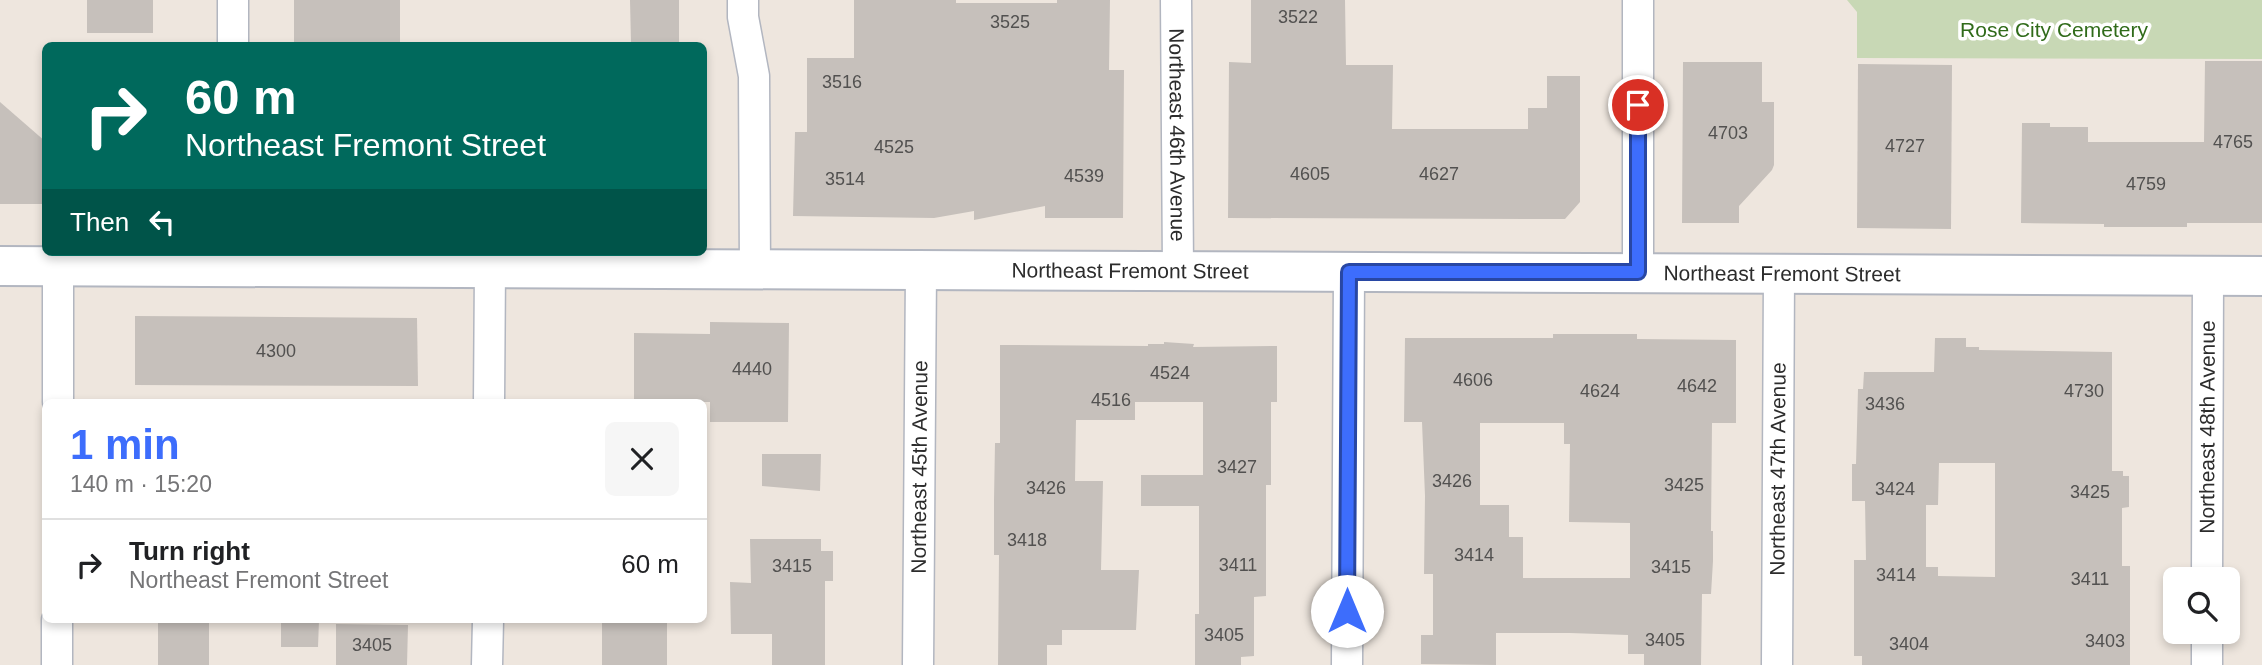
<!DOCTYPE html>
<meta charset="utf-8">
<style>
body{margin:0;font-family:Arial,sans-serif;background:#f6f6f6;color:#202124;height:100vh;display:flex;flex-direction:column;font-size:26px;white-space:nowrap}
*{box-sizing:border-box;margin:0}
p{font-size:23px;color:#757577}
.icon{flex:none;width:38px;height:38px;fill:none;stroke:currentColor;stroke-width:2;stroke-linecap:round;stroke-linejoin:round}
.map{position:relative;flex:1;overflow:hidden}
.side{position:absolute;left:42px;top:399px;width:665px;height:224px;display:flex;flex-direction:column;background:#fff;border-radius:10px;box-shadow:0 4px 10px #0003}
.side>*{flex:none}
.hud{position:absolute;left:42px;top:42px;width:665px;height:214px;border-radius:10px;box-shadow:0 4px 10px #0003;background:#00695c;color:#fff;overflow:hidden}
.buttons{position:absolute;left:2163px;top:567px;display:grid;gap:14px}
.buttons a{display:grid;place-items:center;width:77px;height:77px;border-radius:10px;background:#fff;box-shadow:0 4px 10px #0003;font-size:35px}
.pin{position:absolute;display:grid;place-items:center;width:60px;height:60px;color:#fff;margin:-30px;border:4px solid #fff;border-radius:50%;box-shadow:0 2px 7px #0007}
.me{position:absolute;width:77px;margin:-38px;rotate:0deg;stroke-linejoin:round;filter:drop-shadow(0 0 5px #0008)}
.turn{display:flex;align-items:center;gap:24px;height:147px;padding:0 28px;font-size:32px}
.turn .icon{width:91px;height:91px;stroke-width:2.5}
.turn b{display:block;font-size:49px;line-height:60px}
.then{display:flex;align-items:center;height:66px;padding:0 28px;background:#0003;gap:14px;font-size:26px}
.round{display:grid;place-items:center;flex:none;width:74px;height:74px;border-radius:10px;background:#f6f6f6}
.summary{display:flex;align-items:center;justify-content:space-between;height:119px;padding:0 28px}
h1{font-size:42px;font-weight:700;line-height:52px;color:#3d6dfc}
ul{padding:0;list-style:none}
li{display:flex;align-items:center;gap:21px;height:91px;padding:0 28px;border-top:2px solid #e0e0e0}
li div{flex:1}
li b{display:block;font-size:26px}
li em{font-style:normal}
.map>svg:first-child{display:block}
</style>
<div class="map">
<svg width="2262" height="665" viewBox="0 0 2262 665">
<rect width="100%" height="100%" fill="#eee6de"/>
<polygon fill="#c8d8b5" points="1847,0 2262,0 2262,59 1857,58 1857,12"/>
<g fill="#c6c0bb" fill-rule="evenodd">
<rect x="87" y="0" width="66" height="33"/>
<rect x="294" y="0" width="106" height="46"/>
<polygon points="630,0 679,0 679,43 631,43"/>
<polygon points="854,0 956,0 956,3 1057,3 1057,0 1110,0 1109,70 1124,70 1123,218 1045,218 1045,206 974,220 974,211 934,218 793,216 795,132 807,132 807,58 854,58"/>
<polygon points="1251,0 1345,0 1346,65 1393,65 1392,129 1528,129 1528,108 1547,108 1547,76 1580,76 1580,202 1565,219 1228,218 1229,62 1251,63"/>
<polygon points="2205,61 2262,61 2262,223 2187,223 2187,227 2104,227 2104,224 2021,223 2022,123 2050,123 2050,127 2088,127 2088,142 2204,142"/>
<polygon points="1683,62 1762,62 1762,102 1774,102 1774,165 1772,170 1739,206 1739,223 1682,223"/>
<polygon points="1858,64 1952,65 1951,229 1857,228"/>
<polygon points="0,102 46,142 46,204 0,204"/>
<polygon points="135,316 417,318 418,386 135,385"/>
<polygon points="710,322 789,323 788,422 710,422 710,402 634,402 634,333 710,334"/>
<path d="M1553,334h84v5l99,1v83h-24l-1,108h2v30l-2,33h-9l-1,71h-57v-11h-16v-19l-58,-2h-74v32l-75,-1v-29h12v-61h-9l1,-78 -3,-74h-18l1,-84h148zM1480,423h84v21h6l-1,78 61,1v55h-107v-41h-14v-32h-29z"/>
<path d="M1935,338h31v9h13v3l133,2v119h11v5h6v31l-7,1v58h8v99h-268v-9h-8v-96h12l-1,-59h-13v-37h4l2,-75h5l1,-17h70zM1939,463h56v114l-57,-1v-9h-12v-62h12z"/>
<polygon points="1164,342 1194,344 1193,347 1277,346 1277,402 1271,402 1271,485 1266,485 1266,596 1254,597 1254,656 1241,657 1241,665 1195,665 1195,614 1199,614 1199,506 1141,506 1141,475 1203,475 1203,402 1135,402 1135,420 1076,420 1075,481 1103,481 1101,570 1139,570 1136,630 1062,630 1062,645 1047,645 1047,665 998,665 999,555 994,555 994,500 995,443 1000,443 1000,345 1148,346 1148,344 1164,344"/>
<polygon points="762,454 821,454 820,491 762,486"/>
<polygon points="750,539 821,539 821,551 833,551 833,581 825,581 825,665 772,665 772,634 731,634 730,582 751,583"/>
<rect x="158" y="620" width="51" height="45"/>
<polygon points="281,620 319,620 318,647 281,647"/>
<polygon points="602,620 667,622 667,665 602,665"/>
<polygon points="336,624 408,625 407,665 336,665"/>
</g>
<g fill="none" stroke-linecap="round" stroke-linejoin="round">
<defs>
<g id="minor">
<polyline points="233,0 233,46"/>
<polyline points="743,0 743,17 754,76 755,269"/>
<path id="s1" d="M1176,0l2,270"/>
<polyline points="1638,0 1638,272"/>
<polyline points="58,402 58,266"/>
<polyline points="489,402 490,267"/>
<path id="s2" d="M2207,579l1,-303"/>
<polyline points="57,665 57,620"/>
<polyline points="487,665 488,620"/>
<path id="s3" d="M918,665l3,-395"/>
<polyline points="1347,665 1349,272"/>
<path id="s4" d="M1777,665l2,-392"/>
<polyline points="2207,665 2207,632"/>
</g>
<g id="secondary">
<path id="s5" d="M0,266l2262,10"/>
</g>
</defs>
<use href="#minor" stroke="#b2b6c0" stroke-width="33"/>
<use href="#secondary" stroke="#b2b6c0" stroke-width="42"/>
<use href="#minor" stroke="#fff" stroke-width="30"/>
<use href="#secondary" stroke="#fff" stroke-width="38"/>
</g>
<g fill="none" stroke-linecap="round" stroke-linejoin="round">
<defs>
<polyline id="route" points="1347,611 1349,272 1638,272 1638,105"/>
</defs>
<use href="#route" stroke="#2847a4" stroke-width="18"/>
<use href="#route" stroke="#3d6dfc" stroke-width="12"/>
</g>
<g text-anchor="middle" stroke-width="7" stroke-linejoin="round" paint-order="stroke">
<g font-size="18" fill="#525150">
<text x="1298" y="23">3522</text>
<text x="1010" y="28">3525</text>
<text x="842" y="88">3516</text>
<text x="1728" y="139">4703</text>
<text x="2233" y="148">4765</text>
<text x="1905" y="152">4727</text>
<text x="894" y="153">4525</text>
<text x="1310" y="180">4605</text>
<text x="1439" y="180">4627</text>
<text x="1084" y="182">4539</text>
<text x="845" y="185">3514</text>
<text x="2146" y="190">4759</text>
<text x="276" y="357">4300</text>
<text x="752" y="375">4440</text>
<text x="1170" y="379">4524</text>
<text x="1473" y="386">4606</text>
<text x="1697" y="392">4642</text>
<text x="1600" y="397">4624</text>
<text x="2084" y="397">4730</text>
<text x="1111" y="406">4516</text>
<text x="1885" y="410">3436</text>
<text x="1237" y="473">3427</text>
<text x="1452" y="487">3426</text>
<text x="1684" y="491">3425</text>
<text x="1046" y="494">3426</text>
<text x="1895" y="495">3424</text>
<text x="2090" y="498">3425</text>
<text x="1027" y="546">3418</text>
<text x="1474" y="561">3414</text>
<text x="1238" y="571">3411</text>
<text x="792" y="572">3415</text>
<text x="1671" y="573">3415</text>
<text x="1896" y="581">3414</text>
<text x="2090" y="585">3411</text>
<text x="1224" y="641">3405</text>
<text x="1665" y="646">3405</text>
<text x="2105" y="647">3403</text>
<text x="1909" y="650">3404</text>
<text x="372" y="651">3405</text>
</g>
<g font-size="21" fill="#306b1a" stroke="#fff">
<text x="2054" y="37">Rose City Cemetery</text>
</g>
<g font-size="21" fill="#2c2c2c" stroke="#fff">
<text dy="7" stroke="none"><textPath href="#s1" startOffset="135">Northeast 46th Avenue</textPath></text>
<text dy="7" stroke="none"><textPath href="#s5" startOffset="1130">Northeast Fremont Street</textPath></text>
<text dy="7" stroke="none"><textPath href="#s5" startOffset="1782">Northeast Fremont Street</textPath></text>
<text dy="7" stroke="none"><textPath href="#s2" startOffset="152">Northeast 48th Avenue</textPath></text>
<text dy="7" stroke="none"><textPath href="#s3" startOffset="198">Northeast 45th Avenue</textPath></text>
<text dy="7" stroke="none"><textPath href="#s4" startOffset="196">Northeast 47th Avenue</textPath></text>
</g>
</g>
</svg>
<div class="buttons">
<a><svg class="icon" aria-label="search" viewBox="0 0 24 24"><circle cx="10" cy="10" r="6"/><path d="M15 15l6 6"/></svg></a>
</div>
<div class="pin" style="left:1638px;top:105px;background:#d93025"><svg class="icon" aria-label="arrive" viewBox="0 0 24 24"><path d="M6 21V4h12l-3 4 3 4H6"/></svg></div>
<svg class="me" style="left:1347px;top:611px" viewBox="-20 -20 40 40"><circle r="19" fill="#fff"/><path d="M0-13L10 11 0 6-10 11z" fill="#3d6dfc"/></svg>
<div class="hud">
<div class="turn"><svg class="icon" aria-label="right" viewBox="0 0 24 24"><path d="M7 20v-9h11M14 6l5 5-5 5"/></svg><div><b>60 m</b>Northeast Fremont Street</div></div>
<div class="then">Then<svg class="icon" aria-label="left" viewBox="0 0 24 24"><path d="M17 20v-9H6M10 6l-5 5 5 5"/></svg></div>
</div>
<section class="side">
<div class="summary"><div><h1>1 min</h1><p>140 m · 15:20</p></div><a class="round"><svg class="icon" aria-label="close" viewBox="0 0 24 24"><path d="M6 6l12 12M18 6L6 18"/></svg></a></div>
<ul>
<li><svg class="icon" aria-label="right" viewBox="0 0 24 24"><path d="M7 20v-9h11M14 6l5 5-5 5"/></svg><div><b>Turn right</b><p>Northeast Fremont Street</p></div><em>60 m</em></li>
</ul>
</section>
</div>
